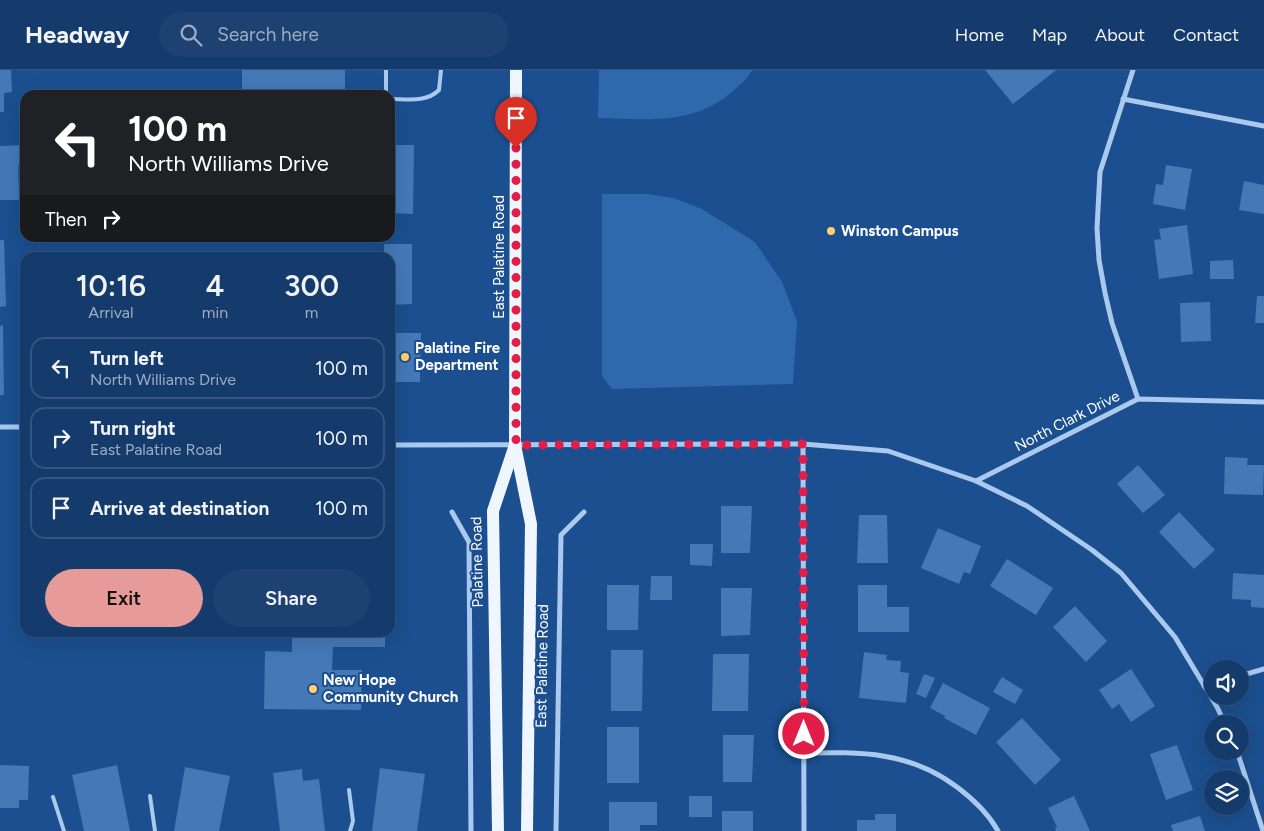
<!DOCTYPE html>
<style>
body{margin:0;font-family:Figtree,sans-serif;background:#1d4271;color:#f1f3f6;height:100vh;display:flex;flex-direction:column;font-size:19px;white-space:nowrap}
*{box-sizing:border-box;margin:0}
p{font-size:16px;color:#9dadc1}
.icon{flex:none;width:28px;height:28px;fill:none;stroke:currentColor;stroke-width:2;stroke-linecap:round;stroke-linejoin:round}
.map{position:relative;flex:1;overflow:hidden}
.side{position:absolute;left:20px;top:182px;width:375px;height:385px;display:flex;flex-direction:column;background:#143b6b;border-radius:15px;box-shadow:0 5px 20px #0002,0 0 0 1px #33557e}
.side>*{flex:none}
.hud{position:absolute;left:20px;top:20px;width:375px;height:152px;border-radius:15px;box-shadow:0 5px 20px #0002,0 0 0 1px #33557e;background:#202124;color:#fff;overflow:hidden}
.fabs{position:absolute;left:1204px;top:590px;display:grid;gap:10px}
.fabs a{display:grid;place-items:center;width:45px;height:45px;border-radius:50%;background:#143b6b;box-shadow:0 5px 20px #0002,0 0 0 1px #33557e;font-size:25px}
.pin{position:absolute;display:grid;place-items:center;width:42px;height:42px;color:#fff;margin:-51px -21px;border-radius:50% 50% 50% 0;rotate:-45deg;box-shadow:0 0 5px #0007}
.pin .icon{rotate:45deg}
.me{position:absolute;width:55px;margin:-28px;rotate:0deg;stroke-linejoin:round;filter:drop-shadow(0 0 4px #0008)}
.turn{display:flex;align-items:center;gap:18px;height:105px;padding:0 25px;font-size:22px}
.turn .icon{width:65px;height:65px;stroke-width:2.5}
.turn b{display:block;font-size:35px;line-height:42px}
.then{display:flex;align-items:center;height:48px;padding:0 25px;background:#0003;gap:10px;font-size:19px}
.eta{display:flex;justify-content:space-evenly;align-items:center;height:85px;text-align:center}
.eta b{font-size:30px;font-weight:600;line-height:35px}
.primary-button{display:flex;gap:10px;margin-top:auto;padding:10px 25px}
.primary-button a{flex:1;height:58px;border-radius:30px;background:#e69b98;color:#111;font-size:20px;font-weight:600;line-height:58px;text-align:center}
.primary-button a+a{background:#1d4271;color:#f1f3f6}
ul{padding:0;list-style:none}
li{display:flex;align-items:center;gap:15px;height:62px;margin:0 10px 8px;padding:0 15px;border:2px solid #33557e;border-radius:15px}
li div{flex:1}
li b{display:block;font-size:19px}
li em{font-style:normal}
header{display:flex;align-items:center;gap:30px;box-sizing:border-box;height:70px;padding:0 25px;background:#143b6b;border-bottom:1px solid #33557e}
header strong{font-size:24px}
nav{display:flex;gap:28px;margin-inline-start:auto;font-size:18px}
.search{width:350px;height:45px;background:#1d4271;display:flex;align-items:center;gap:12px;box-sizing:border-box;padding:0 18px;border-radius:28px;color:#9dadc1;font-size:19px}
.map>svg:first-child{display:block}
</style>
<header>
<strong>Headway</strong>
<div class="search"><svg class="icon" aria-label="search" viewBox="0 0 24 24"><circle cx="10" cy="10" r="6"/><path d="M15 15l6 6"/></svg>Search here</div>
<nav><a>Home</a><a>Map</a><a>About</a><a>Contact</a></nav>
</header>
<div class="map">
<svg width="1264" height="761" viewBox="0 0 1264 761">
<rect width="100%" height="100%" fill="#1b4f8f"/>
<g fill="#2e69ad">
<path d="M599,0h153c-4,8 -11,14 -18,20 -39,36 -87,29 -136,28z"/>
<polygon points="602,124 646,124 674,128 702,139 755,172 782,212 797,251 793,314 612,319 602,306"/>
</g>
<g fill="#4478b7">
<polygon points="0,0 11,0 12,22 4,23 4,42 0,42"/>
<rect x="242" y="0" width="103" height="25"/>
<polygon points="985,0 1056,0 1013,34"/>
<polygon points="21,75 21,95 18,95 19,130 0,130 0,76"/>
<polygon points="390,75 414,75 413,144 390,143"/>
<polygon points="1166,95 1192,99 1185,140 1153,134 1156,114 1163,115"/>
<polygon points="1244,111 1264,115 1264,144 1239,140"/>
<polygon points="1187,155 1193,204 1159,209 1154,170 1161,169 1159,159"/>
<polygon points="0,170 4,170 6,236 0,237"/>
<polygon points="384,174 412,174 412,234 390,235 390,188 384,188"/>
<polygon points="1233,190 1234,209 1210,209 1210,191"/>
<polygon points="1257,226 1264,226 1264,253 1255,253"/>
<polygon points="1210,232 1211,271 1181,272 1180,233"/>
<polygon points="3,255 4,325 0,325 0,256"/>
<polygon points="390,263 421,263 420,312 390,312"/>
<polygon points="1225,387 1248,388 1247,395 1264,395 1263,425 1224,424"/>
<polygon points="1138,395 1165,425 1143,443 1117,414"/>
<polygon points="721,436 752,436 750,483 721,483"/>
<polygon points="1179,442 1215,480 1194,499 1159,462"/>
<polygon points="859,445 887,445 888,493 857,493"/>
<polygon points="938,458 981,476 970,504 964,502 959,514 921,498"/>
<polygon points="690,474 713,474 712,496 690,495"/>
<polygon points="1007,489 1053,518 1036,545 990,516"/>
<polygon points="1233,503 1264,505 1264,538 1251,537 1251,530 1232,529"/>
<polygon points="651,506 672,506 672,530 650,530"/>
<polygon points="607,515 639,515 638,560 607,560"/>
<polygon points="858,515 887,515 887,537 909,537 909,562 858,562"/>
<polygon points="721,518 752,518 750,565 721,566"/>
<polygon points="1075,536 1107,571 1086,592 1053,557"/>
<polygon points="292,562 385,562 385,577 333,577 332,600 362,600 361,640 264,639 265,581 292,582"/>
<polygon points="611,580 643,580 642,641 611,641"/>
<polygon points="864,582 887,585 886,590 901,591 900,602 909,603 906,633 859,628"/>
<polygon points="713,584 749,584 748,641 712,641"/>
<polygon points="1131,599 1155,636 1131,652 1119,634 1112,639 1099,620"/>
<polygon points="924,604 935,608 926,628 916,624"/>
<polygon points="1002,607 1023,620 1015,634 993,622"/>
<polygon points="943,613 990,638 976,665 944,648 945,646 930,638"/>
<polygon points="1022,648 1061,690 1035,715 996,672"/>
<rect x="607" y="657" width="32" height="56"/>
<polygon points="723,665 754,665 752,712 723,712"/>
<polygon points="1177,675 1193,720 1166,730 1150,684"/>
<polygon points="0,695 29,696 28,730 19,730 19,738 0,738"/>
<polygon points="117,695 130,761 84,761 72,705"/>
<polygon points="185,697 230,706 219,761 174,761"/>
<polygon points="380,698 425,704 417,761 372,761"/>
<polygon points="302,699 303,711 319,709 325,761 280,761 273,703"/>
<rect x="689" y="726" width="23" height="21"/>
<polygon points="1074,726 1090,761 1056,761 1055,758 1057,757 1048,738"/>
<polygon points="609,732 657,732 657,755 640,755 640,761 609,761"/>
<rect x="722" y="741" width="31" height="20"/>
<polygon points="875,744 896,744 896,761 857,761 857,750 875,750"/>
<polygon points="1200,746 1205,761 1173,761 1171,755"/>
</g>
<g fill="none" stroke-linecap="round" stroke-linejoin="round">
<g stroke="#a9c9ee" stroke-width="4">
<polyline points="386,25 386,0"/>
<path d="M390,29c17,0 36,4 49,-9l2,-20"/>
<polyline points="349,720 353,751 350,761"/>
<polyline points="150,726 155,761"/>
<polyline points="53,727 64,761"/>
</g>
<g stroke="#a9c9ee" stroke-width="5">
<polyline points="1133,0 1100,102 1097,158 1099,190 1105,223 1112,253 1138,329"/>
<polyline points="1123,29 1264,56"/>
<polyline points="0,357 25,357"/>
<polyline points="803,374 804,761"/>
<polyline points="390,375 803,374 888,381 976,411 1027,436 1092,480 1121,503 1175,567 1217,637 1225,654"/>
<polyline points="976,411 1138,329 1264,332"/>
<polyline points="452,442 469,472 471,761"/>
<polyline points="1240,606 1264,599"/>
<polyline points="1204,616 1212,613"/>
<polyline points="1237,681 1263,761"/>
<path d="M804,683c57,-1 105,-2 153,34 16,12 31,26 41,44"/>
<polyline points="556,761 561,465 584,442"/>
</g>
<g stroke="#f0f6ff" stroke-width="12">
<polyline points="516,0 515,375 531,454 527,761"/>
<polyline points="498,761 493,441 515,375"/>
</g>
</g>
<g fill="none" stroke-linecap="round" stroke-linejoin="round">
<polyline stroke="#e11d48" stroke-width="9" stroke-dasharray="0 16.2" points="516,78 516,375 803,374 804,664"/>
</g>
<g fill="#ffd166" stroke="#1b4f8f" stroke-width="2">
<circle cx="831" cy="161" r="5"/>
<circle cx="405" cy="287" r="5"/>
<circle cx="313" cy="619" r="5"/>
</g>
<g text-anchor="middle" stroke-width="4" stroke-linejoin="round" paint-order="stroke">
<g font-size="15" font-weight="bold" fill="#fff" stroke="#1b4f8f" text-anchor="start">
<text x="841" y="166">Winston Campus</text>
<text x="415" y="283">Palatine Fire<tspan x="415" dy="17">Department</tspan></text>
<text x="323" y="615">New Hope<tspan x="323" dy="17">Community Church</tspan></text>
</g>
<g font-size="15" fill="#fff" stroke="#1b4f8f">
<text transform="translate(499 187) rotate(-90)" y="5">East Palatine Road</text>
<text transform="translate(1067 351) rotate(-27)" y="5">North Clark Drive</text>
<text transform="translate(477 492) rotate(-91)" y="5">Palatine Road</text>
<text transform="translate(542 596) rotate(-89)" y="5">East Palatine Road</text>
</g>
</g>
</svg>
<div class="fabs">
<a><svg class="icon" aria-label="sound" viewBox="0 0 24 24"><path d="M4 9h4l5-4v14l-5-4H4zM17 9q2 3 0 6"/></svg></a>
<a><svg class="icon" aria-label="search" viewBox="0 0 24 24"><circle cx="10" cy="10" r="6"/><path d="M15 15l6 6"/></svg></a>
<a><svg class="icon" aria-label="layers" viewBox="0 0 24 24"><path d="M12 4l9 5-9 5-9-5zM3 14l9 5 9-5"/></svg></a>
</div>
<div class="pin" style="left:516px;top:78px;background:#d93025"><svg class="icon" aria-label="arrive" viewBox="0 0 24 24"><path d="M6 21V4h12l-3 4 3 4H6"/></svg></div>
<svg class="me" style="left:804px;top:664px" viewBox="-20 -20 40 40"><circle r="17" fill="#e11d48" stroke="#fff" stroke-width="3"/><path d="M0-11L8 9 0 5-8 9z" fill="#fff"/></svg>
<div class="hud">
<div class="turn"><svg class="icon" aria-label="left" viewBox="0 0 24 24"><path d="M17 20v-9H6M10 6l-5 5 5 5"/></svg><div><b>100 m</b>North Williams Drive</div></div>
<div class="then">Then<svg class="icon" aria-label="right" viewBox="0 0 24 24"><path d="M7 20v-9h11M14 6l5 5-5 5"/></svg></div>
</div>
<section class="side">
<div class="eta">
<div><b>10:16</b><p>Arrival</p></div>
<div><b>4</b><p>min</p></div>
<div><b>300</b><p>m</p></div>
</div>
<ul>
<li><svg class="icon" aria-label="left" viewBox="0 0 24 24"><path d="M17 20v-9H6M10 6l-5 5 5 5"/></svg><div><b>Turn left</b><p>North Williams Drive</p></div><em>100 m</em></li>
<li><svg class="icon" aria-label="right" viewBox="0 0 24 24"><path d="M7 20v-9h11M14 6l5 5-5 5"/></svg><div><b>Turn right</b><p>East Palatine Road</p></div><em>100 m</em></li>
<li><svg class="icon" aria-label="arrive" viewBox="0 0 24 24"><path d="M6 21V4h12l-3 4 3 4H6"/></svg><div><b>Arrive at destination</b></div><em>100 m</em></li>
</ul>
<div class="primary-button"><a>Exit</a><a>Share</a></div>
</section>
</div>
